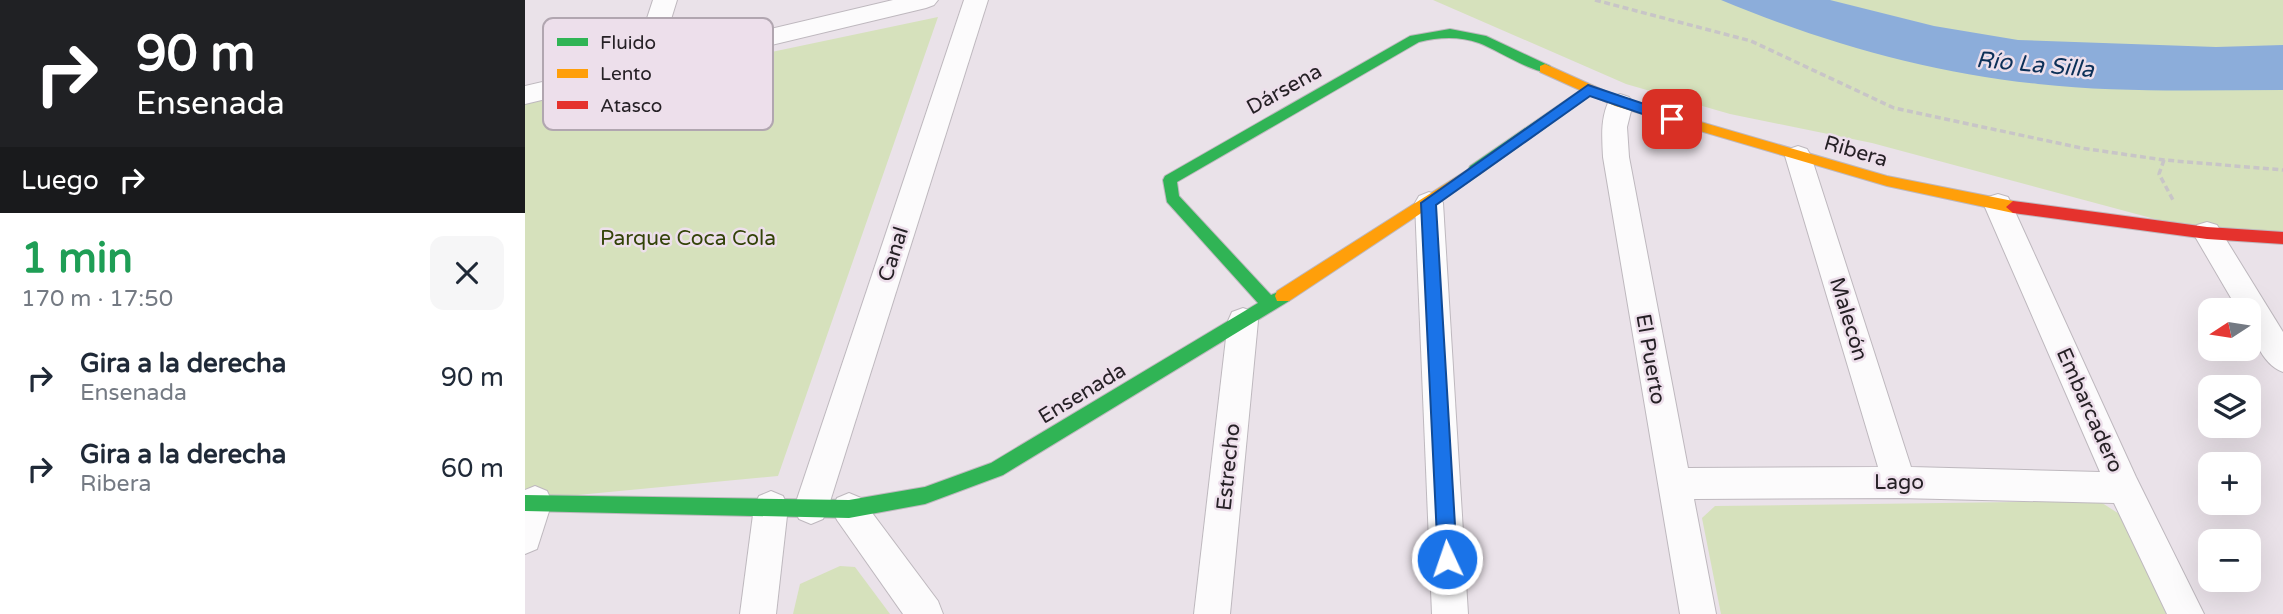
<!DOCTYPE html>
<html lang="es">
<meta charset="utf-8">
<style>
body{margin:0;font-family:"Varela Round",sans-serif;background:#f6f6f7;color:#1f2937;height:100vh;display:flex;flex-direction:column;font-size:26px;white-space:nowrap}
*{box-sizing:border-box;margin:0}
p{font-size:23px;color:#747a83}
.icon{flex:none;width:38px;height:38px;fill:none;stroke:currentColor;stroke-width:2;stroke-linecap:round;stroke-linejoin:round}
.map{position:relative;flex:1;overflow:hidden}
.side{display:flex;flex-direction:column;background:#fff;width:525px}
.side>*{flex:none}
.guide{background:#202124;color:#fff;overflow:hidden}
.needle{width:46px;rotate:258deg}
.tools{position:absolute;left:1673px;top:298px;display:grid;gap:14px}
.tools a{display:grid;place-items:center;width:63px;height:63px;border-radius:14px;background:#fff;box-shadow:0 7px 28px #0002;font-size:35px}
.pin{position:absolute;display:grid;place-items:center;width:60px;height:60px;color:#fff;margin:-30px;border-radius:14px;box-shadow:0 4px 10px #0006}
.me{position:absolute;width:77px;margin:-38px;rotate:357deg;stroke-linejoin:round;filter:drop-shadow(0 0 5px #0008)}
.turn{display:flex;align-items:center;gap:24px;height:147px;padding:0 21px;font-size:32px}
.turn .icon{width:91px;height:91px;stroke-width:2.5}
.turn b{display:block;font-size:49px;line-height:60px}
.then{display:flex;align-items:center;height:66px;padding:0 21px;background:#0003;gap:14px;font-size:26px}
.round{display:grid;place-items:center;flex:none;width:74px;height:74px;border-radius:14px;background:#f6f6f7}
.headline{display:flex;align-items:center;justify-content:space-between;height:119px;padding:0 21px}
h1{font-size:42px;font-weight:700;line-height:52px;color:#1e9e55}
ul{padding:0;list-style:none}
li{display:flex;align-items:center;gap:21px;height:91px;padding:0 21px}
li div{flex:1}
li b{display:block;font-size:26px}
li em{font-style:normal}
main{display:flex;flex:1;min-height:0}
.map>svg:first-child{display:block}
</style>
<main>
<section class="side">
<div class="guide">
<div class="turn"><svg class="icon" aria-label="right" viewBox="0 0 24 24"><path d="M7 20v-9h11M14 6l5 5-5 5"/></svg><div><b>90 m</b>Ensenada</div></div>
<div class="then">Luego<svg class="icon" aria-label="right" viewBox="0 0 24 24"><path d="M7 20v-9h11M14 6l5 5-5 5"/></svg></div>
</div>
<div class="headline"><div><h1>1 min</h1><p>170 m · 17:50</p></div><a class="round"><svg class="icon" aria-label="close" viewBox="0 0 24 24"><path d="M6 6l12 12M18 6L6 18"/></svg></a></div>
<ul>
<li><svg class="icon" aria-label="right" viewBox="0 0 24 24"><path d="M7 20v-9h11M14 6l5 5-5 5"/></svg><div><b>Gira a la derecha</b><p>Ensenada</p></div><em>90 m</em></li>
<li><svg class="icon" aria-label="right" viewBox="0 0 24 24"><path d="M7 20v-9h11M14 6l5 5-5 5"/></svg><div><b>Gira a la derecha</b><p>Ribera</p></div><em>60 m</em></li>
</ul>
</section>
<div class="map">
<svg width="1758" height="614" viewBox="0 0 1758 614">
<rect width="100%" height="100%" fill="#eae2e9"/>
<g fill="#d6e1bc">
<polygon points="908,0 1758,0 1758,238 1682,233 1347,143 1205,114 1101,84"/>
<polygon points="413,17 253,476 0,500 0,104"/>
<polygon points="1574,501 1599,517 1641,614 1196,614 1177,518 1190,506"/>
<polygon points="315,566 330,567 365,614 268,614 275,584"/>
</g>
<path fill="#8cadda" d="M1196,0h109l104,26 84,14 198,7 67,-2v45c-81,0 -164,3 -245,-6 -109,-11 -216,-42 -317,-84z"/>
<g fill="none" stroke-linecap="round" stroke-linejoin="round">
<defs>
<g id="street">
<polygon points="128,0 152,0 135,55 368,0 413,0 409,5 401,8 0,104 0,86 108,61"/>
<polygon points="439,0 463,0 303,508 298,519 286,524 274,519 269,508"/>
<path d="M1095,94l9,3 4,6 -6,24 2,30 59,311 190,-1 -93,-311 4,-7 9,-3 9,3 4,7 100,311 189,5 -116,-267 4,-8 10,-3 10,3 4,8 124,272 68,137h-37l-53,-111 -215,-5 -205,1 22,115h-36l-77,-457c-1,-21 -3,-41 8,-60z"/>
<polygon points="904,192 914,196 918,203 943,614 907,614 890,203 894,196"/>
<path d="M1682,222l10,3 66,107v40c-22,-8 -34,-40 -34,-62h-11l-45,-77 4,-8z"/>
<polygon points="718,308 729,312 733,321 705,614 669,614 703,321 707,312"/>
<polygon points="10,486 22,491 27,502 12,549 0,554 0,490"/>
<polygon points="246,491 258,496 263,507 251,614 215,614 229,507 234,496"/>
<polygon points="324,493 336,498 413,601 418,614 378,614 312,520 307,509 312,498"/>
</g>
<g id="fast">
<path d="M925,29l36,7 64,30 2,3 -2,3c-15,3 -54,-23 -71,-29 -20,-7 -40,-6 -60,-1l-242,140 2,14 92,99 12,-5 6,1 2,5 -2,5 -286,174 -78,29 -76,14 -324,-7v-16l324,5 76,-13 66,-24 267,-160 -91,-101 -4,-22 2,-4 245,-140z"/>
<polygon points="1063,85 1068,87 1068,93 955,174 945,174 943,170 945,166"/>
</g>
<g id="slow">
<polygon points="1020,64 1100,100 1362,176 1488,201 1495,207 1488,213 1362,186 1090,106 1015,72 1015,66"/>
<polygon points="950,165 955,166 957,170 955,174 764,301 752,301 750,296 752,291"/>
</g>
<polygon id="jam" points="1488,201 1682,227 1758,232 1758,244 1682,239 1488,213 1481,207"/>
</defs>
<use href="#street" stroke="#beb8be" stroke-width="2"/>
<use href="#fast" stroke="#beb8be" stroke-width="2"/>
<use href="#slow" stroke="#beb8be" stroke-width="2"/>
<use href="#jam" stroke="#beb8be" stroke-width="2"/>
<g stroke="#c8c5c7" stroke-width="3.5" stroke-dasharray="6 3.5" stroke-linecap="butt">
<polyline points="1070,0 1226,41 1369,108 1556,148 1639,160 1758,170"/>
<polyline points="1639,160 1634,174 1648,200"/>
</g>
<use href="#street" fill="#fcfbfc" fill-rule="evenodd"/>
<use href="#fast" fill="#30b455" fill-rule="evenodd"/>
<use href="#slow" fill="#ff9f0a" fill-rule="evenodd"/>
<use href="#jam" fill="#e5322d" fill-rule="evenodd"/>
</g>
<polygon fill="#1a73e8" stroke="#114b97" stroke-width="2" points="1063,85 1152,115 1154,119 1147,124 1065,96 911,205 932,559 929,566 922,568 916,566 913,559 896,203"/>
<g text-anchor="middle" stroke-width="5" stroke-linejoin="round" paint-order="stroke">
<g font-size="21" fill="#262126" stroke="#eddfeb">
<text transform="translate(759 89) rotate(-29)" y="7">Dársena</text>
<text transform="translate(1331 151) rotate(16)" y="7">Ribera</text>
<text transform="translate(368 254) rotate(-72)" y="7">Canal</text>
<text transform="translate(1324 319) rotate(73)" y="7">Malecón</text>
<text transform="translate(1126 359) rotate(80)" y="7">El Puerto</text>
<text transform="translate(557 393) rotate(-31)" y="7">Ensenada</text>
<text transform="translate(1565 410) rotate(66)" y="7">Embarcadero</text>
<text transform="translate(703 467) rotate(-84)" y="7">Estrecho</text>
<text x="1374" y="489">Lago</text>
</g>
<g font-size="21" fill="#334308" stroke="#eddfeb">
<text x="163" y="245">Parque Coca Cola</text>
</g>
<g font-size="23" font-style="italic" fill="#0c3058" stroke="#eddfeb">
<text transform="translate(1510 64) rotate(5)" y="8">Río La Silla</text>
</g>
</g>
<rect x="18" y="18" width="230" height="112" rx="10" fill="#eddfeb" stroke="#b1a6b0" stroke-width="2"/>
<rect x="32" y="38" width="31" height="8" fill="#30b455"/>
<rect x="32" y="69" width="31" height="9" fill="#ff9f0a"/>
<rect x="32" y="101" width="31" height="8" fill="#e5322d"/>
<g font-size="19" fill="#262126">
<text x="75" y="49">Fluido</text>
<text x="75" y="80">Lento</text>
<text x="75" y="112">Atasco</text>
</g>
</svg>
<div class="tools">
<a><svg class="needle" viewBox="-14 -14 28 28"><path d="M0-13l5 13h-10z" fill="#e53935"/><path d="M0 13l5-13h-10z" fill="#747a83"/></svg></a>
<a><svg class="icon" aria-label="layers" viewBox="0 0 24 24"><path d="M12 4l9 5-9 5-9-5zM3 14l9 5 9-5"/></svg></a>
<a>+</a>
<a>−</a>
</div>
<div class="pin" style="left:1147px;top:119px;background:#d93025"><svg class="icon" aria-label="arrive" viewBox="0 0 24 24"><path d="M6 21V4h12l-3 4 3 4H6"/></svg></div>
<svg class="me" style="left:922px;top:559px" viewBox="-20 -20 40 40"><circle r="17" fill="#1a73e8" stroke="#fff" stroke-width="3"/><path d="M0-11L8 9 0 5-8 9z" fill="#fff"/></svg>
</div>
</main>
